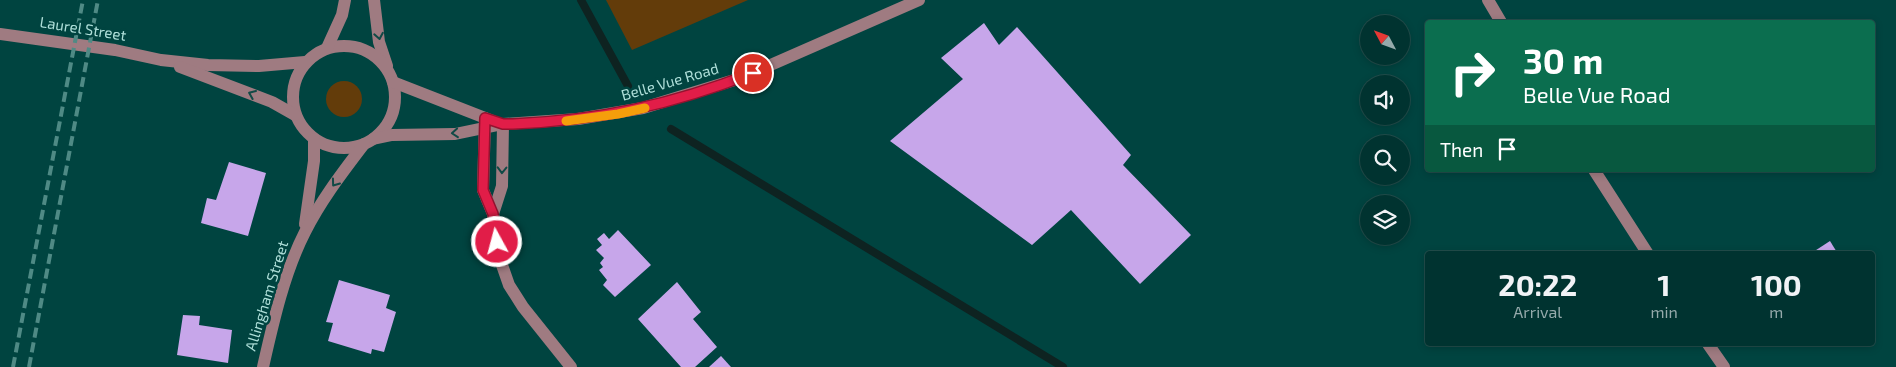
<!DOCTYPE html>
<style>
body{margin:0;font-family:"Exo 2",sans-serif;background:#0a3b38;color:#f1f3f6;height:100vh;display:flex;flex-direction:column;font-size:19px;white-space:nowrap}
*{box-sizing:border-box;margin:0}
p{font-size:16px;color:#95aaab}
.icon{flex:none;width:28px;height:28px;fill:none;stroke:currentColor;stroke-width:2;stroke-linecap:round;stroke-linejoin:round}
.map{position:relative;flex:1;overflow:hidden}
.details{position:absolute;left:1425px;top:251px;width:450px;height:95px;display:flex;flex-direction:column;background:#003330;border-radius:5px;box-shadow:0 2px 8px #0003,0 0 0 1px #224e4c}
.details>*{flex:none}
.top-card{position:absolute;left:1425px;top:20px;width:450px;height:152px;border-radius:5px;box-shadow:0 2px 8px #0003,0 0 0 1px #224e4c;background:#0b6e4f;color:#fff;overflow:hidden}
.needle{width:32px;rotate:311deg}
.buttons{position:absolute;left:1360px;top:15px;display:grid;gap:10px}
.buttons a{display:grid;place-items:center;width:50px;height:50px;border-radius:50%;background:#003330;box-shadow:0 2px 8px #0003,0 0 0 1px #224e4c;font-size:25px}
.pin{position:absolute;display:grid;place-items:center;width:42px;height:42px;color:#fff;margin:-21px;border:2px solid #fff;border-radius:50%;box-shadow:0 1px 5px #0007}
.me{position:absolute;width:55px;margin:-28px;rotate:353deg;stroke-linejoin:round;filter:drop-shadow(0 0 4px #0008)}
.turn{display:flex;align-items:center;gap:18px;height:105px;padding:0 15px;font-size:22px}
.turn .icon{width:65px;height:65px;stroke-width:2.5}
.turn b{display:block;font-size:35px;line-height:42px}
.then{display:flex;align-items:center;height:48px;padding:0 15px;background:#0003;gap:10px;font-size:19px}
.eta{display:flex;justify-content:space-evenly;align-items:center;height:85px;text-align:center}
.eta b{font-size:30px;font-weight:700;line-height:35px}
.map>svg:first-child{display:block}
</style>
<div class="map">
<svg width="1896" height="367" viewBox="0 0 1896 367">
<rect width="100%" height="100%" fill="#004440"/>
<g fill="#633c0a">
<polygon points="606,0 748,0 632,50"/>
<circle cx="344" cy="99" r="18"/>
</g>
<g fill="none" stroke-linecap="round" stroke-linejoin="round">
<g stroke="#0e2321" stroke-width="8">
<polyline points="581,0 628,86"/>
<polyline points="671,129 1063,367"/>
</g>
</g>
<g fill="#c7a6ea">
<polygon points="984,23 999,45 1017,27 1131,155 1123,165 1191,235 1140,284 1071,210 1032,245 890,141 963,79 941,58"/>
<polygon points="229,162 266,173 248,236 201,223 207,198 216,200"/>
<polygon points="618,230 651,265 615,297 603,285 607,280 599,270 603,267 600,263 604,258 596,250 602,245 597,239 604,233 609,239"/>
<polygon points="1830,241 1838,254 1810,254"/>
<polygon points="339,280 390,295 386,308 396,312 384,352 372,349 371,354 328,341 333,323 326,322"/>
<polygon points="677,282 701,312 693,319 717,347 695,367 681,367 638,319"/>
<polygon points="183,315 200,316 199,325 232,330 228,363 177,355"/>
<polygon points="721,356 731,367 709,367"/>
</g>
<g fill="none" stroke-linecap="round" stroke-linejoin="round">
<g stroke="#9f7b81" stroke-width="12">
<polyline points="374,0 379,42 387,66"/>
<polyline points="1488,0 1501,22"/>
<polyline points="0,34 115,50 161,60 208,65 259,66 305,62"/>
<circle cx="344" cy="97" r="51"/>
<polyline points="327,48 342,15 345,0"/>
<polyline points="180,67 272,102 295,115"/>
<polyline points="393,82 493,121"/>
<polyline points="485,118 483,190 493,214 502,265 509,285 523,307 571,367"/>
<polyline points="373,139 392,135 455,134 503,124 578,119 643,108 741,78 919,0"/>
<polyline points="1594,170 1648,254"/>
<polyline points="493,214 502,186 503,124"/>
<polyline points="305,224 314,161 314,139"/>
<polyline points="1708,344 1724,367"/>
<path d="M263,367c10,-44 21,-94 42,-135 16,-32 37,-59 59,-88"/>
</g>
<g stroke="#4f8a85" stroke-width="4" stroke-dasharray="10 5" stroke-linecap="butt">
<polyline points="13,367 83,0"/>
<polyline points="29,367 98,0"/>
</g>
</g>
<defs><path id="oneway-chevron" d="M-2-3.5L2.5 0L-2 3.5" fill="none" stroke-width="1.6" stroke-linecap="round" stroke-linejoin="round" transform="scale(1.25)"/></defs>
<g stroke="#104a46">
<use href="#oneway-chevron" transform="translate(379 36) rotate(80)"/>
<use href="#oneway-chevron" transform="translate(252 94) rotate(-157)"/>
<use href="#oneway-chevron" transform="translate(455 133) rotate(175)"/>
<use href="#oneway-chevron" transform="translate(502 170) rotate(91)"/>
<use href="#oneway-chevron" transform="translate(335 183) rotate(126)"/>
</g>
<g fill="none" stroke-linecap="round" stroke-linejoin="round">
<defs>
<path id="route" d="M497,242l-4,-28 -10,-24 2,-72 18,6h10c88,-4 158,-19 240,-51"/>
</defs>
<use href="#route" stroke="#92132f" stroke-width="12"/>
<use href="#route" stroke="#e11d48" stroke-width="9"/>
<polyline stroke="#f59e0b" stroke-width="9" points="566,121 618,114 645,108"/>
</g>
<g text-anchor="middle" stroke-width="5" stroke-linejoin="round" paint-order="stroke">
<g font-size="15" fill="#aedfd9" stroke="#004440">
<text transform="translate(83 29) rotate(9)" y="5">Laurel Street</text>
<text transform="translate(670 82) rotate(-16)" y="5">Belle Vue Road</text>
<text transform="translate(267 296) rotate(-73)" y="5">Allingham Street</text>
</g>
</g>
</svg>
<div class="buttons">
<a><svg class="needle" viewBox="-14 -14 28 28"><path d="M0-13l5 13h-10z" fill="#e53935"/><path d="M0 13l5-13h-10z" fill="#95aaab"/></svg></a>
<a><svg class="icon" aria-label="sound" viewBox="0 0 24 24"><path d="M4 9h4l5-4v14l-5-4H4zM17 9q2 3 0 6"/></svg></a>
<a><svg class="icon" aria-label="search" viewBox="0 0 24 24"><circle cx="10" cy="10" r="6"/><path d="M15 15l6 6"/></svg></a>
<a><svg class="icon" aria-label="layers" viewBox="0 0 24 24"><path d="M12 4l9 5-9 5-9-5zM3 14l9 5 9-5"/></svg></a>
</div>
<div class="pin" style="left:753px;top:73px;background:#d93025"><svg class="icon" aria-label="arrive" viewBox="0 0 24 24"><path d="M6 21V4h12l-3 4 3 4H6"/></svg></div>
<svg class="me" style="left:497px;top:242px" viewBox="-20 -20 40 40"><circle r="17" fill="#e11d48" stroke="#fff" stroke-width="3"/><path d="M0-11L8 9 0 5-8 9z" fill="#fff"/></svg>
<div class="top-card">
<div class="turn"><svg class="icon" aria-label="right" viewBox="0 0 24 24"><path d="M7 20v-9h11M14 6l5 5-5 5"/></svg><div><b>30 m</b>Belle Vue Road</div></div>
<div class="then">Then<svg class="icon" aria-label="arrive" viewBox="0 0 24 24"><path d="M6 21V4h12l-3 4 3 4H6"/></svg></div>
</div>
<section class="details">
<div class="eta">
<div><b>20:22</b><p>Arrival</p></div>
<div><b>1</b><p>min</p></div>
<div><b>100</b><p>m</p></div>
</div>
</section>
</div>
